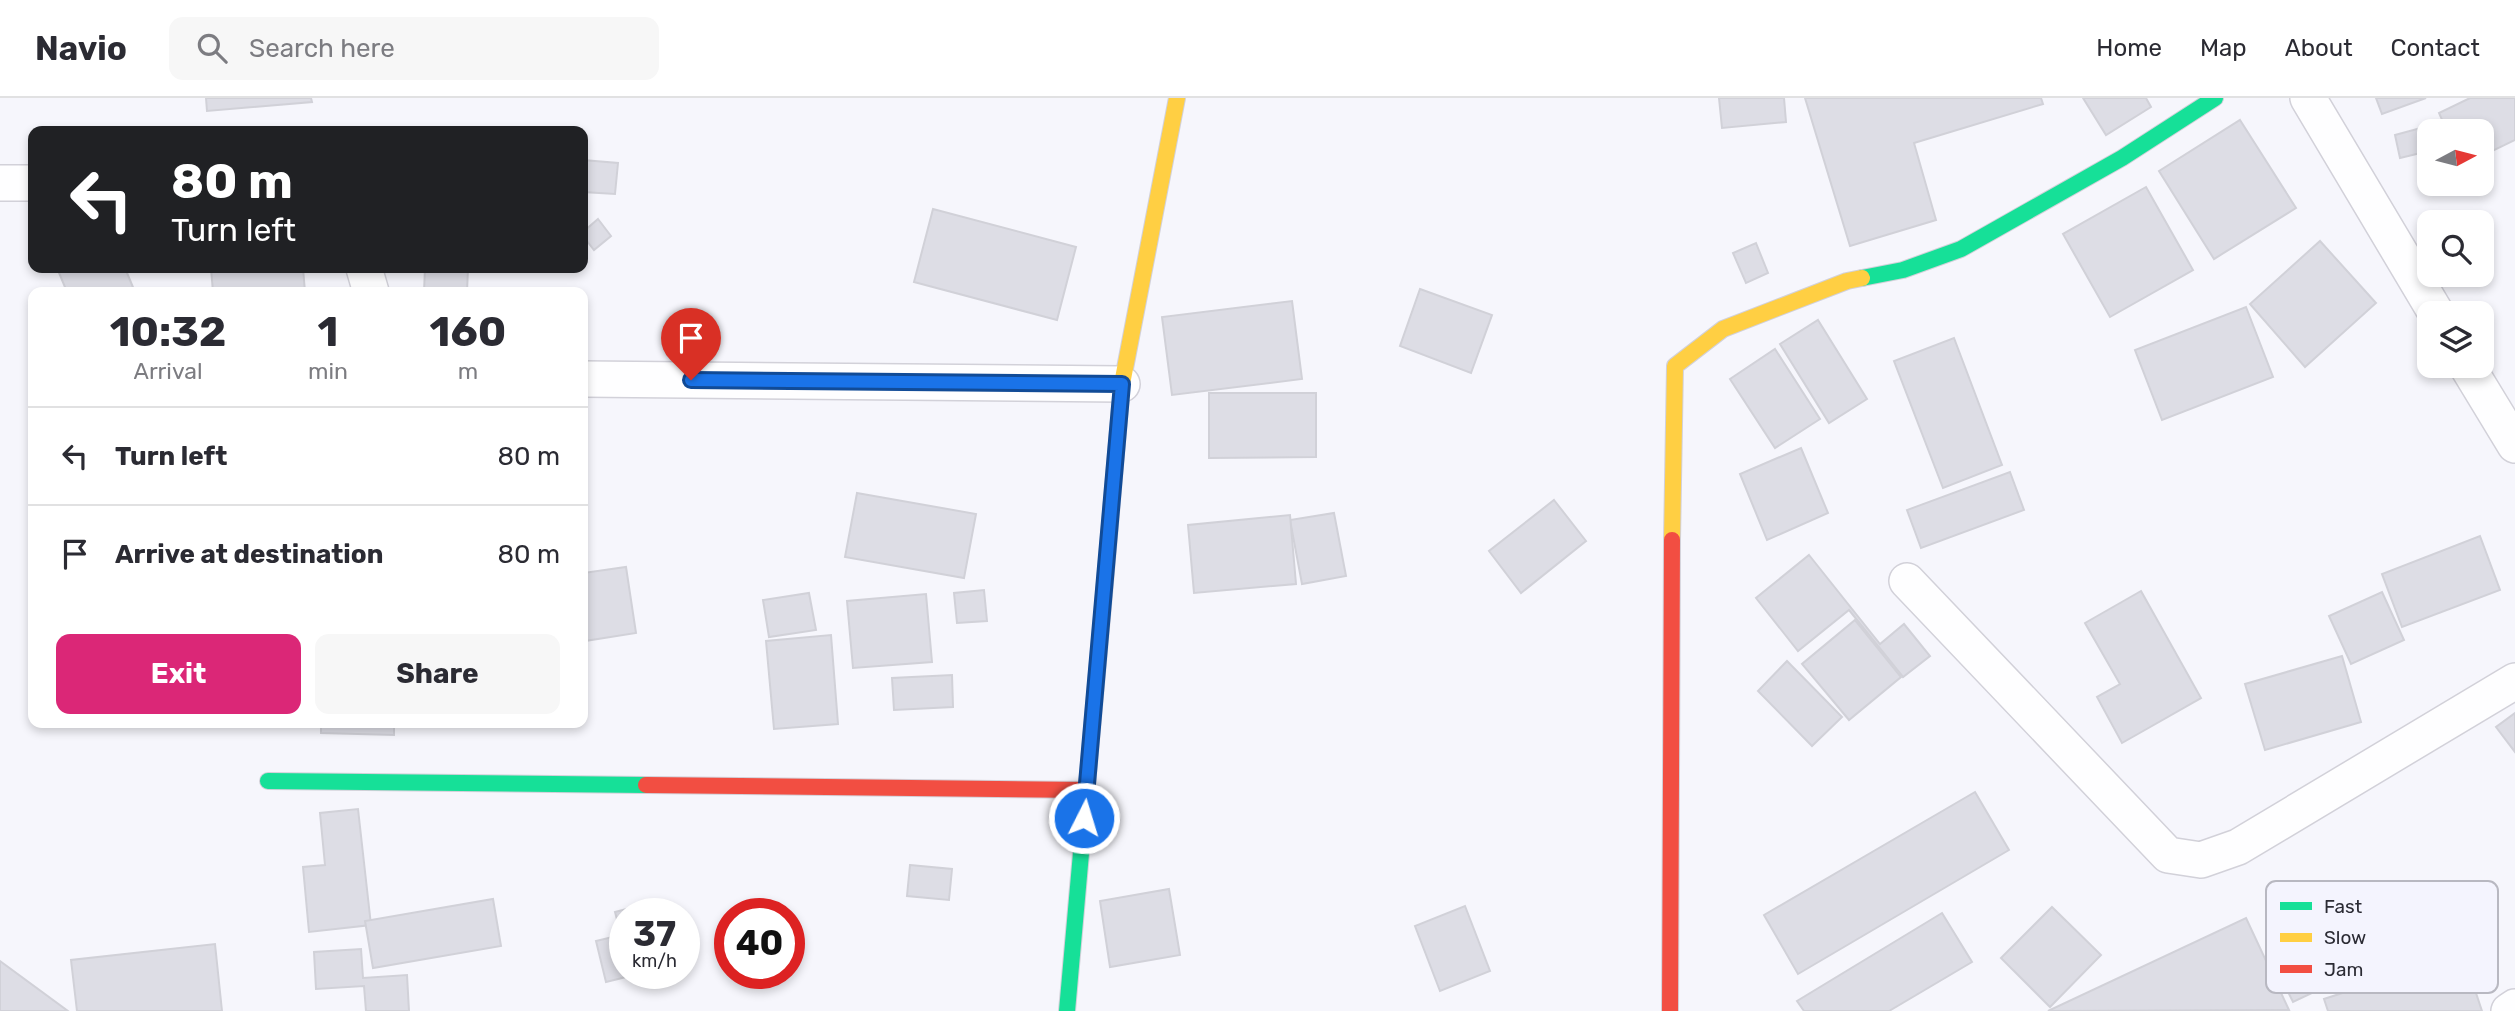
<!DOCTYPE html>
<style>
body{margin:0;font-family:Rubik,sans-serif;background:#f7f7f7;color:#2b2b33;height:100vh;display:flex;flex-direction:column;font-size:26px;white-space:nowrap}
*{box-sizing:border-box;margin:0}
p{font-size:23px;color:#7c7c81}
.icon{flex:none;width:38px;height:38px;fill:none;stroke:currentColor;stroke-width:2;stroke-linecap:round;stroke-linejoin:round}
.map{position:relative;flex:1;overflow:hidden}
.drawer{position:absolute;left:28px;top:189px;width:560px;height:441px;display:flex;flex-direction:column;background:#fff;border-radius:14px;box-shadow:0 4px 10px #0003}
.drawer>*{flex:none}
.top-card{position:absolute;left:28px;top:28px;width:560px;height:147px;border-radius:14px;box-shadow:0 4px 10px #0003;background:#202124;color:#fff;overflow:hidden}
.needle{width:46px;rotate:83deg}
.controls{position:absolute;left:2417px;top:21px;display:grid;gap:14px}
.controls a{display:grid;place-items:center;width:77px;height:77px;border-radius:14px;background:#fff;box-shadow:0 4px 10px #0003;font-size:35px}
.speed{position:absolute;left:609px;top:800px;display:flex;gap:14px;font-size:35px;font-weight:700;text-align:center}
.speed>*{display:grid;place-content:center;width:91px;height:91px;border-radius:50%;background:#fff;box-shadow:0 4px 10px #0003;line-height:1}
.speed small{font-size:18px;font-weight:400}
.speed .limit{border:10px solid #d22;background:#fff;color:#111}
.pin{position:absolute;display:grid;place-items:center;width:60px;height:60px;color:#fff;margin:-72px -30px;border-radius:50% 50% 50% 0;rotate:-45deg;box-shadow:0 0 7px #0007}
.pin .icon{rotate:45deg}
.me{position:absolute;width:77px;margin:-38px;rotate:5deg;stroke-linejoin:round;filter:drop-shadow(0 0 5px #0008)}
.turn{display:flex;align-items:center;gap:24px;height:147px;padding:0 28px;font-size:32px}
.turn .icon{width:91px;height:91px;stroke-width:2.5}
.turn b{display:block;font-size:49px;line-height:60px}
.eta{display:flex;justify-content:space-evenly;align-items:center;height:119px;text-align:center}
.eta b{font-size:42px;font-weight:700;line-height:49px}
.button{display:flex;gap:14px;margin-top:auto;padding:14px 28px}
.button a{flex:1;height:80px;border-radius:14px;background:#db2777;color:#fff;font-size:28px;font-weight:700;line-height:80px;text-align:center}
.button a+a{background:#f7f7f7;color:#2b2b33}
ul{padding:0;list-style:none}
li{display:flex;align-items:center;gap:21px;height:98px;padding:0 28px;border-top:2px solid #e1e1e2}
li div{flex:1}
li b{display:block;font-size:26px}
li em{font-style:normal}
header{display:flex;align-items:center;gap:42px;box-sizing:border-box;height:98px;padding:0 35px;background:#fff;border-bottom:2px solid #e1e1e2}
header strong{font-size:33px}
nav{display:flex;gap:38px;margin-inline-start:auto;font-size:24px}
.search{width:490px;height:63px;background:#f7f7f7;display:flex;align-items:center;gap:18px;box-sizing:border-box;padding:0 24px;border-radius:14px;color:#7c7c81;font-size:26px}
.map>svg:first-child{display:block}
</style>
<header>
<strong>Navio</strong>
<div class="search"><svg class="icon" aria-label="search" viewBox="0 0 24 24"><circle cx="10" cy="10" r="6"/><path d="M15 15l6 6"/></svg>Search here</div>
<nav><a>Home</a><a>Map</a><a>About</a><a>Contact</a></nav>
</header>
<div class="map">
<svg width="2515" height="913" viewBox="0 0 2515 913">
<rect width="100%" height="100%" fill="#f6f6fc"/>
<g fill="#dddde5" stroke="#d1d1d8" stroke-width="2">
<polygon points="206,0 311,0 312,4 207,13"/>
<polygon points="1719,0 1784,0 1786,24 1722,30"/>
<polygon points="1805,0 2041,0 2043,6 1914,45 1936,122 1850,148"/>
<polygon points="2083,0 2146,0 2151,9 2106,37"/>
<polygon points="2376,0 2426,0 2382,16"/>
<polygon points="2470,0 2515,0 2515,42 2482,58 2482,33 2447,33 2439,15"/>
<polygon points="2240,22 2296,110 2214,161 2159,73"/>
<polygon points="2428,28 2429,53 2400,60 2395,37"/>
<polygon points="583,62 618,65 615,96 583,94"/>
<polygon points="2146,89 2193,172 2110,219 2063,136"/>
<polygon points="933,111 1076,149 1057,222 914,184"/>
<polygon points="598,121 611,138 594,152 583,138 583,134"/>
<polygon points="2320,143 2376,205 2305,269 2250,206"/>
<polygon points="1756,145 1768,175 1746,185 1733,155"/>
<polygon points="57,170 125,170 135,194 67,194"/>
<polygon points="211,170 303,170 305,194 213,194"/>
<polygon points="425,170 468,170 467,194 424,194"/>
<polygon points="1420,191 1492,217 1471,275 1400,248"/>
<polygon points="1292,203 1302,281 1172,297 1162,219"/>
<polygon points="2246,209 2273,279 2162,322 2135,252"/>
<polygon points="1818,222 1867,301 1829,325 1780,246"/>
<polygon points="1954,240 2002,367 1943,390 1894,263"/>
<polygon points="1775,251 1820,321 1775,350 1730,281"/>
<polygon points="1209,295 1316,295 1316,359 1209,360"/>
<polygon points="1801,350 1828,415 1767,442 1740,376"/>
<polygon points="2010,374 2024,412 1921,450 1907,412"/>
<polygon points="857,395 976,416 964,480 845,459"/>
<polygon points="1554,402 1586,443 1521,495 1489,453"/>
<polygon points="1334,415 1346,478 1302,486 1290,422"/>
<polygon points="1290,417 1296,486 1194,495 1188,427"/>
<polygon points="2480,438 2500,492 2402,529 2382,476"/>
<polygon points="1809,457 1880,546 1904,526 1930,558 1903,579 1849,512 1798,553 1756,500"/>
<polygon points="626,469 636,535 585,543 583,475"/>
<polygon points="984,492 987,523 957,525 954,495"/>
<polygon points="2141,493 2201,600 2122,645 2097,599 2120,586 2085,525"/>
<polygon points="2382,494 2404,542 2351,566 2329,518"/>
<polygon points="809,495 816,532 769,539 763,502"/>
<polygon points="926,496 932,564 853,570 847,503"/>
<polygon points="1855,522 1901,579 1849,622 1802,566"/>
<polygon points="831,537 838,626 774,631 766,543"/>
<polygon points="2342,558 2361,624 2265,652 2245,586"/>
<polygon points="1787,563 1842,619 1812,648 1758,593"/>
<polygon points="952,577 953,609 894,612 892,580"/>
<polygon points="2515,615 2515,654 2496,629"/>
<polygon points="321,625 394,625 394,637 321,635"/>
<polygon points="1975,694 2009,752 1798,876 1764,817"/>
<polygon points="358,711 371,827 309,834 303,769 325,767 320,715"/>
<polygon points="910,767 952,771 949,802 907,798"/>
<polygon points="2347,788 2382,862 2293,904 2276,869 2292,862 2273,823"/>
<polygon points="1169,791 1180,857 1110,869 1100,803"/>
<polygon points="493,801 501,848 373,870 365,823"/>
<polygon points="646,806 648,816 625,816 625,875 642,875 606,884 596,843 621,837 615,814"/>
<polygon points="1465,808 1490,873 1440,893 1415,828"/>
<polygon points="2052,809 2101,857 2050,909 2001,860"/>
<polygon points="1942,815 1972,864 1889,913 1804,913 1797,903"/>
<polygon points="2246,820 2289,912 2048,913"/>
<polygon points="215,846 222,913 77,913 71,862"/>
<polygon points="361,851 363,880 407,877 409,913 366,913 364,888 316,891 314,854"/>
<polygon points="2463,856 2482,913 2328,913 2324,901"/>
<polygon points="0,863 68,913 0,913"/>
</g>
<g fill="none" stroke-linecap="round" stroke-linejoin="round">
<defs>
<g id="street">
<polyline points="2308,0 2436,215"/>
<polyline points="0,85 33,85"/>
<polyline points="364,170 371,194"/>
<polyline points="2467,268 2515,347"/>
<polyline points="583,281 1122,286"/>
<polyline points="1907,483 2168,757 2201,762 2238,749 2515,583"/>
<polyline points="2509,913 2515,909"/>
</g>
<g id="fast">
<polyline points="1862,180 1903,172 1961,151 2122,60 2215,0"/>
<polyline points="268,683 646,687"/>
<polyline points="1067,913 1104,496"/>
</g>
<g id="slow">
<polyline points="1672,442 1675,268 1723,231 1847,183 1862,180"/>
<polyline points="1104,496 1122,286 1177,0"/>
</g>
<g id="jam">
<polyline points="646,687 1087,692"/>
<polyline points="1670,913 1672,442"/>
</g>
</defs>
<use href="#street" stroke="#d2d1d9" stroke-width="38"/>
<use href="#fast" stroke="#d2d1d9" stroke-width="18"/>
<use href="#slow" stroke="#d2d1d9" stroke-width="18"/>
<use href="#jam" stroke="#d2d1d9" stroke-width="18"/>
<use href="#street" stroke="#fefeff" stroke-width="35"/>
<use href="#fast" stroke="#16e098" stroke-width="16"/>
<use href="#slow" stroke="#ffcf43" stroke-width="16"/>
<use href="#jam" stroke="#f24e42" stroke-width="16"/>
</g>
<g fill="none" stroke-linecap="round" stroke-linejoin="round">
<defs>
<polyline id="route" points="691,282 1122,286 1084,720"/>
</defs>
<use href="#route" stroke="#114b97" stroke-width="18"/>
<use href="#route" stroke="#1a73e8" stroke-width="12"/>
</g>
<rect x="2266" y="783" width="232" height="112" rx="10" fill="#f4f4fe" stroke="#b8b8c1" stroke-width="2"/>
<rect x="2280" y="804" width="32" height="8" fill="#16e098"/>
<rect x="2280" y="835" width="32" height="9" fill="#ffcf43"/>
<rect x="2280" y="867" width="32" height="8" fill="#f24e42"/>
<g font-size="19" fill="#2b2b34">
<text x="2324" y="815">Fast</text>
<text x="2324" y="846">Slow</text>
<text x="2324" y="878">Jam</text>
</g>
</svg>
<div class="controls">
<a><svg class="needle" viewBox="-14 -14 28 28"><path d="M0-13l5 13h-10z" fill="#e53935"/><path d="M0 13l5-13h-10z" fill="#7c7c81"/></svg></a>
<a><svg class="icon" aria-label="search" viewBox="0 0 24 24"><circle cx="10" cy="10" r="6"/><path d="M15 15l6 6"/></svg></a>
<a><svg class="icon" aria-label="layers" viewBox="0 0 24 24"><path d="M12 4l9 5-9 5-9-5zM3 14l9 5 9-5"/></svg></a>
</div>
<div class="speed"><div>37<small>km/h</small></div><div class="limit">40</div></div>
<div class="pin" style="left:691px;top:282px;background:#d93025"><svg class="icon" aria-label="arrive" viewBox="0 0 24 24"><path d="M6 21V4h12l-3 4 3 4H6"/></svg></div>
<svg class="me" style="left:1084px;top:720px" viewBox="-20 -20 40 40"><circle r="17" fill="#1a73e8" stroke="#fff" stroke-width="3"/><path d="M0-11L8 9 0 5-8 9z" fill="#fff"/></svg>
<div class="top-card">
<div class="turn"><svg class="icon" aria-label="left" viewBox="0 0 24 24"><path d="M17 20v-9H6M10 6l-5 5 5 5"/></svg><div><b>80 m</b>Turn left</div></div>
</div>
<section class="drawer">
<div class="eta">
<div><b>10:32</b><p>Arrival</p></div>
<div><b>1</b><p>min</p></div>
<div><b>160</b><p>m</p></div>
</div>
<ul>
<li><svg class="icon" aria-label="left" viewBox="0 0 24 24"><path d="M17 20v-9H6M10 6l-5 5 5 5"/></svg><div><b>Turn left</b></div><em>80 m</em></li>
<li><svg class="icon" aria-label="arrive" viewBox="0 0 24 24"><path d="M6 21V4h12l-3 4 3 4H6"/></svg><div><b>Arrive at destination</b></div><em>80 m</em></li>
</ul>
<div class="button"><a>Exit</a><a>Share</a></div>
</section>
</div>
